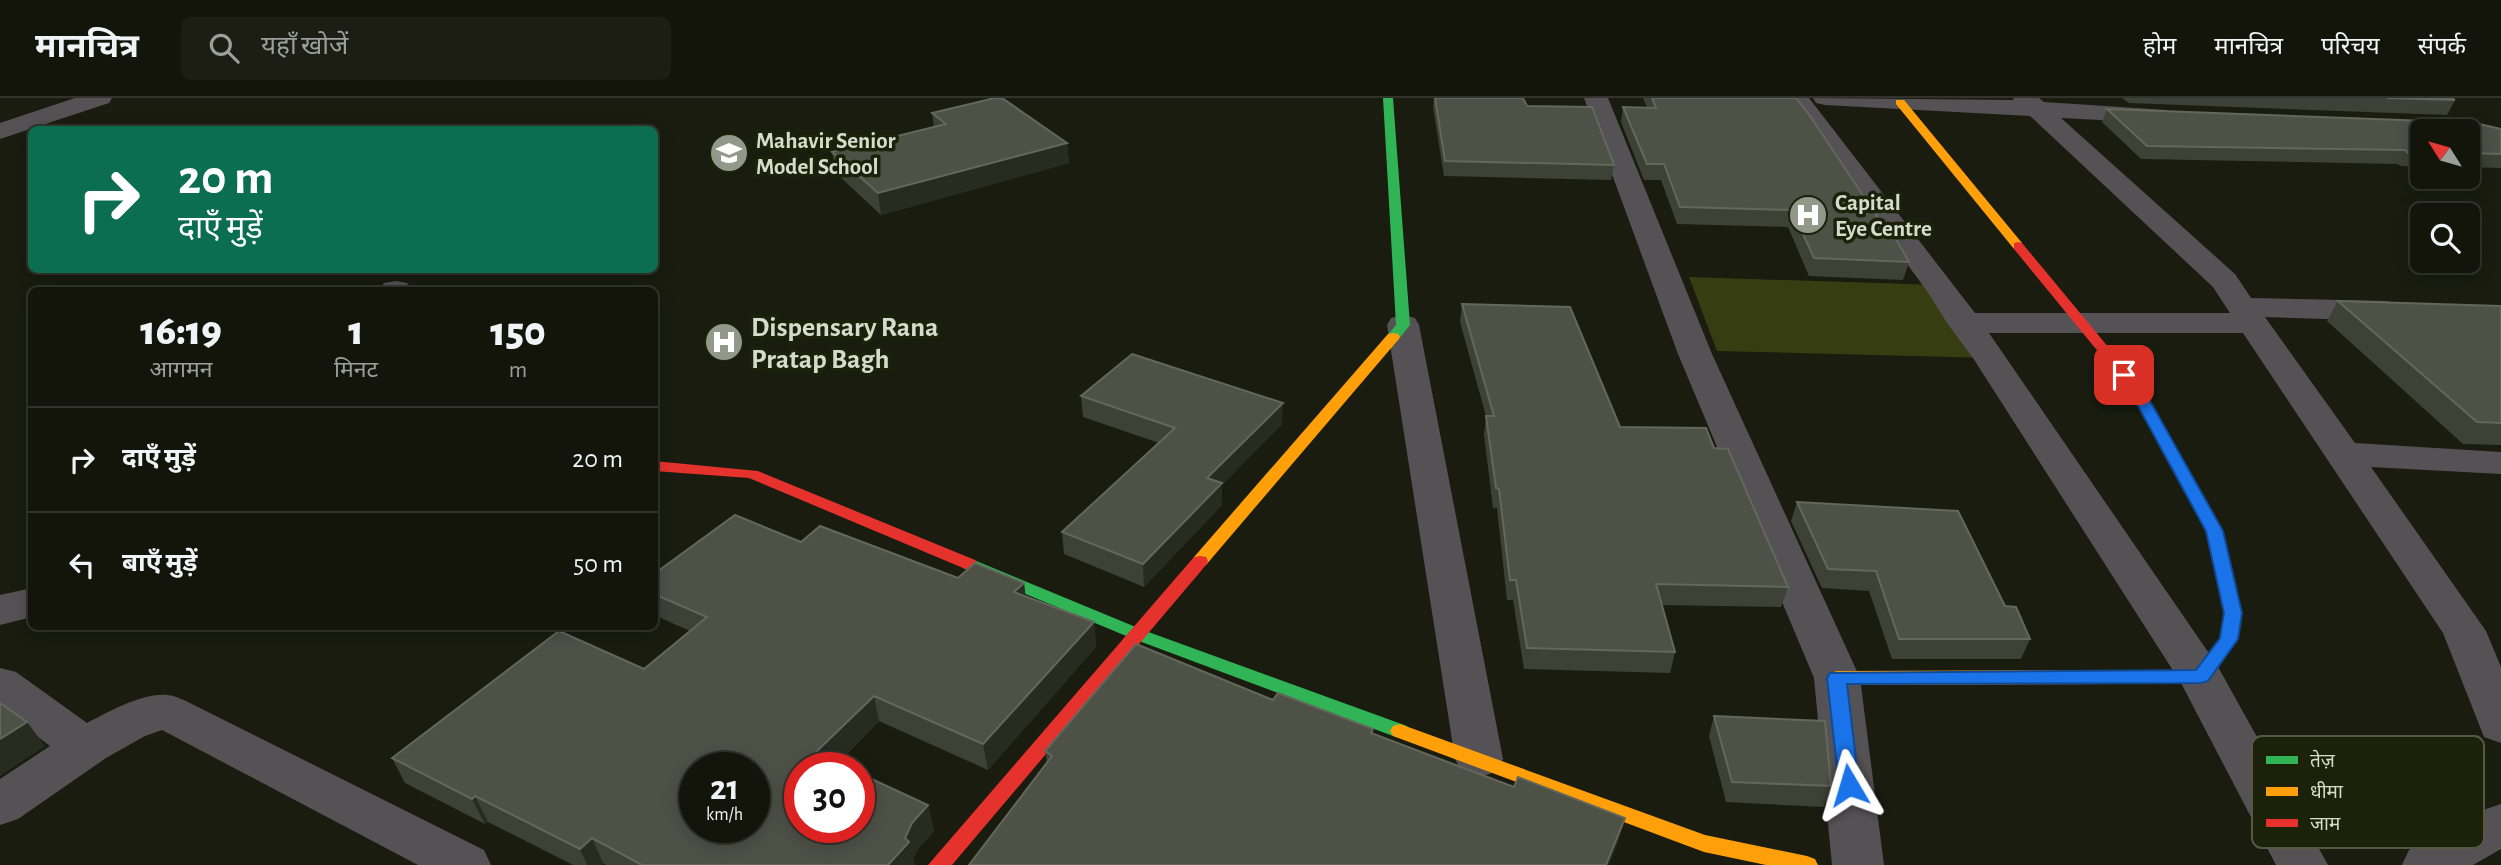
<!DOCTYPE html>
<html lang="hi">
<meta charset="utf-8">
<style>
body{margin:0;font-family:"Alegreya Sans","Noto Sans Devanagari",sans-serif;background:#1c1e14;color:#f1f3f6;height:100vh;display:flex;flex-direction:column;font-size:26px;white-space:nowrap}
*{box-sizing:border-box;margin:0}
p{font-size:23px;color:#9d9f9d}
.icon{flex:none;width:38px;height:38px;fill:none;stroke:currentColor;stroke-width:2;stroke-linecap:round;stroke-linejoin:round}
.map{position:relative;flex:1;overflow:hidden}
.side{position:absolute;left:28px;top:189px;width:630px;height:343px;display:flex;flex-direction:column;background:#13150b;border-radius:10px;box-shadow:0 4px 18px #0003,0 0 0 2px #32342c}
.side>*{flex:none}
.top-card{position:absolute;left:28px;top:28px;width:630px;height:147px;border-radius:10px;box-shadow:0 4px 18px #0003,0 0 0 2px #32342c;background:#0b6e4f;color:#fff;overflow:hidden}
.needle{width:46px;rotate:307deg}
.controls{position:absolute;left:2410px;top:21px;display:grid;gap:14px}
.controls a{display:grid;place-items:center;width:70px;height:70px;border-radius:10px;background:#13150b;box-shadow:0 4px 18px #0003,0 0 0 2px #32342c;font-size:35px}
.speed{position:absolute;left:679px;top:654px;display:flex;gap:14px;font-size:35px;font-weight:700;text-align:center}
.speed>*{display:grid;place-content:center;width:91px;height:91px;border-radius:50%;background:#13150b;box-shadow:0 4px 18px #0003,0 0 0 2px #32342c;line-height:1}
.speed small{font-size:18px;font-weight:400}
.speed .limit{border:10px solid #d22;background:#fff;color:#111}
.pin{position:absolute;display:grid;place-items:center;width:60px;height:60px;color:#fff;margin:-30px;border-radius:14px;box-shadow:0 4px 10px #0006}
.me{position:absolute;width:77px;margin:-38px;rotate:353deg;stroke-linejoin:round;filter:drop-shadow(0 0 5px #0008)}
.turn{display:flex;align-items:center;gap:24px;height:147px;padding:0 35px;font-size:32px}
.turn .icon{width:91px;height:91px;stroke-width:2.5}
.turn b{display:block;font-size:49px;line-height:60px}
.eta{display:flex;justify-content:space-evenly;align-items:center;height:119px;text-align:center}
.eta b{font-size:42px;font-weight:800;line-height:49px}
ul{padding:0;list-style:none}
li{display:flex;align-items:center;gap:21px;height:105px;padding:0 35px;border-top:2px solid #32342c}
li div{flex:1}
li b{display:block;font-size:26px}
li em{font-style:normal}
header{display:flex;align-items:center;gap:42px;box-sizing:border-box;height:98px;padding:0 35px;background:#13150b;border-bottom:2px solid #32342c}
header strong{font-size:33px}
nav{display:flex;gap:38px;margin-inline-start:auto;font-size:24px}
.search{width:490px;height:63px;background:#1c1e14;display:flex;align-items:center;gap:18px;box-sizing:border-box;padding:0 24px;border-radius:10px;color:#9d9f9d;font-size:26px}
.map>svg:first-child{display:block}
</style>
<header>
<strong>मानचित्र</strong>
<div class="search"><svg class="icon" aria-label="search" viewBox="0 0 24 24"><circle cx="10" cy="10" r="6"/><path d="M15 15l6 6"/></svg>यहाँ खोजें</div>
<nav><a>होम</a><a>मानचित्र</a><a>परिचय</a><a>संपर्क</a></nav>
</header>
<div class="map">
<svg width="2501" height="767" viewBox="0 0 2501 767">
<rect width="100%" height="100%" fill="#191c0f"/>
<polygon fill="#363e11" points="1689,179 1939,187 1990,260 1717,253"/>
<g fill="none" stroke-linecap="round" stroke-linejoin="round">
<g fill="#555256" fill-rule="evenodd">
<polygon points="75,0 112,0 109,5 0,41 0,25"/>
<polygon points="1584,0 1608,0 1712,256 1860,580 1884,767 1832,767 1814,580 1678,256"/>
<polygon points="1784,0 1809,0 1975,215 2230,215 2213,189 2030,18 1825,7 1816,5 1813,0 2014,2 2013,0 2039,0 2044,4 2167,12 2171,17 2167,22 2158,25 2061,20 2235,176 2251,200 2387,203 2398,206 2403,213 2398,220 2387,223 2265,219 2355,345 2501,354 2501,376 2371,369 2486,533 2501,569 2501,645 2484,639 2443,535 2243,235 1989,235 2217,567 2328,767 2276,767 2181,585 1973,260 1947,225 1927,193"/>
<polygon points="396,183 407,185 412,192 379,192 384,185"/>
<polygon points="1403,217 1415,220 1419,227 1503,661 1496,674 1479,679 1462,674 1455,661 1387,227 1391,220"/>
<polygon points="32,490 32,519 0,527 0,497"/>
<path d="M0,570l16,4 71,51c22,-11 54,-30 80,-28 5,0 12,3 17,5l300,150 7,15h-73l-256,-135 -17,6 -39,22 -88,61 -18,6v-46l50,-33 -50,-38z"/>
<polygon points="2501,706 2501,751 2473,767 2402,767 2409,752 2483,712"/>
</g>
<g fill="#30b455" fill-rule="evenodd">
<polygon points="1383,0 1393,0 1410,227 1398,242 1393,243 1386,239 1396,227"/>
<polygon points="969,460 1143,532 1407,628 1410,633 1407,638 1400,640 1393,638 1131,540 963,470 961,466"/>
</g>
<g fill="#ff9f0a" fill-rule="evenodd">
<polygon points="1896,2 1904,2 2022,145 2022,151 2014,151 1896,6"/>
<polygon points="1393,235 1398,236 1400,239 1398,242 1206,467 1194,467 1192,463 1194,459 1388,236"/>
<polygon points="2124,572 2131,574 2133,579 2131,584 2124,586 1837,587 1830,585 1828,580 1830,575 1837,573"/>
<polygon points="1400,626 1705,737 1807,758 1815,761 1818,767 1766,767 1704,754 1393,638 1390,633 1393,628"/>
</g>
<g fill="#e5322d" fill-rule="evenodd">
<polygon points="2018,144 2022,145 2143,291 2223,433 2242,515 2238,541 2208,584 2124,586 2117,584 2115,579 2117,574 2124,572 2196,572 2220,540 2224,515 2207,433 2132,295 2014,151 2014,145"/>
<polygon points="654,363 758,373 975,462 977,466 969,472 963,470 749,380 654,373"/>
<polygon points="1200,458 1206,459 1208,463 1206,467 952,767 928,767 1194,459"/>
</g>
</g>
<g fill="#3e4135">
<polygon points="1434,0 1523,0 1527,8 1614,67 1611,82 1444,78 1433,9"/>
<polygon points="1643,0 1796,0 1909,164 1903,182 1809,178 1788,129 1677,126 1661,82 1644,82 1621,24 1623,9 1647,9"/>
<polygon points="2122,0 2451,0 2455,2 2447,17 2129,5"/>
<polygon points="2107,11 2475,25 2501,31 2501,70 2468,69 2468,33 2422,33 2422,69 2401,68 2397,66 2141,61 2102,24"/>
<polygon points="932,15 1067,45 1069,65 881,117 836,75 832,54 934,29"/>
<polygon points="2338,203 2501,208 2501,347 2463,346 2327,223"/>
<polygon points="1462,206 1620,329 1714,350 1788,489 1781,509 1661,507 1675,554 1670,575 1524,571 1513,502 1507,502 1497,410 1493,410 1484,337 1486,318 1460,224"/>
<polygon points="1081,298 1282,326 1222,387 1222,407 1144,489 1064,456 1062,434 1159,345 1083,319"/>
<polygon points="1797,404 2005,508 2030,541 2021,561 1892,561 1869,493 1822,490 1791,423"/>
<polygon points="801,444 958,480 1024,485 1025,498 1094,524 1096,549 988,672 879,623 838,665 928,707 934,733 918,751 913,761 915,767 606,767 603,765 601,767 573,767 488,724 485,726 405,685 392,660 644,571 690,533 654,517 654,476"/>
<polygon points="1273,602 1373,631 1373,636 1618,745 1047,665 1045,653"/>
<polygon points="1714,618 1831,688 1824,709 1726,704 1709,638"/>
</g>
<g fill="#282b1f">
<polygon points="1067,45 1069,65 881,117 878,95"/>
<polygon points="1283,305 1282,326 1222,387 1222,407 1144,489 1143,466 1207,380"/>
<polygon points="1024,485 1027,510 1014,494"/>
<polygon points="1094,524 1096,549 988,672 983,646"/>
<polygon points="874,598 879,623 832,670 816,654"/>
<polygon points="27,624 45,648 0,678 0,641"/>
<polygon points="475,698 488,724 485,726 472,701"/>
<polygon points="928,707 934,733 918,751 913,761 915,767 888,767 905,740 912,725"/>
<polygon points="1625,720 1618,745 1609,767 1606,767"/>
<polygon points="592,740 603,765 601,767 587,767 580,751"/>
</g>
<g fill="#4e5146" stroke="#64675b" stroke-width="2" fill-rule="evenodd">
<polygon points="995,0 1002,0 1067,45 878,95 832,54 946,26 932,15"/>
<polygon points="1435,0 1523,0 1527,8 1592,9 1614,67 1445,63"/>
<polygon points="1652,0 1796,0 1810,18 1884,129 1889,129 1909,164 1814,160 1792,112 1680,109 1664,66 1647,66 1623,9 1656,10"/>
<polygon points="2387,0 2451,0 2455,2"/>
<polygon points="2107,11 2429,23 2473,22 2475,25 2501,31 2501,56 2468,55 2468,33 2422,33 2422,55 2408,55 2405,52 2147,48"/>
<polygon points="2338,203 2501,208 2501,325 2477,324"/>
<polygon points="1462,206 1570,209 1620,329 1706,330 1714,350 1728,351 1788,489 1656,486 1675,554 1527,550 1516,482 1510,482 1499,391 1496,390 1486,318 1494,318"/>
<polygon points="1132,256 1283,305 1207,380 1222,385 1143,466 1062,434 1175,330 1081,298"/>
<polygon points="1797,404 1958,413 2005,508 2016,509 2030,541 1899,541 1876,473 1828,471"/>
<path d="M735,417l66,27 19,-16 138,52 17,-15 49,20 -10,9 80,30 -111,122 -109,-48 -58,56 34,16h-50v60h59v-55l69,32 -16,18 -7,15 4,4 -21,23h-246l-50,-27 -12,11 -105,-53 -3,3 -80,-41 167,-127 85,38 63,-52 -53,-23v-20zM695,670h59v60h-59z"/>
<polygon points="1136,546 1273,602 1278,595 1373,631 1371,635 1514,689 1518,679 1625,720 1606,767 969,767 1052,658 1045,653"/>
<polygon points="0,605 27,624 0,641"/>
<polygon points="1714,618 1825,623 1831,688 1732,684"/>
</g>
<polygon fill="#1a73e8" stroke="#114b97" stroke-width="2" points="2124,273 2129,274 2145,294 2223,433 2242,515 2238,541 2208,583 2201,585 1847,586 1859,687 1856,692 1849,695 1842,692 1839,687 1827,580 1830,575 2196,572 2220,540 2224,515 2206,433 2131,295 2117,277"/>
<defs>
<symbol id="school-disc" viewBox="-11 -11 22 22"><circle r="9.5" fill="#94988a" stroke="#1c210a"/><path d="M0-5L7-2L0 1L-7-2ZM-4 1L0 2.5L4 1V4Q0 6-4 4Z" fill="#fff"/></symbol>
<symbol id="hospital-disc" viewBox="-11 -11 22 22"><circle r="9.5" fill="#94988a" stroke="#1c210a"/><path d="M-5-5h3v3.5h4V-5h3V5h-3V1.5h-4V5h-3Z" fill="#fff"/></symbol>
</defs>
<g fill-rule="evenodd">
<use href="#school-disc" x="707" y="33" width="44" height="44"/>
<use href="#hospital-disc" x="1786" y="95" width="44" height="44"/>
<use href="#hospital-disc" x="702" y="222" width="44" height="44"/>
</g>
<g text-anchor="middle" stroke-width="7" stroke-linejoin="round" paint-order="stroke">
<g font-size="23" font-weight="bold" fill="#d7dbcd" stroke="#1c210a" text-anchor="start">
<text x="756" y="50">Mahavir Senior<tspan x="756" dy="26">Model School</tspan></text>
<text x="1835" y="112">Capital<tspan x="1835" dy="26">Eye Centre</tspan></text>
</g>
<g font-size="28" font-weight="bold" fill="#d7dbcd" stroke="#1c210a" text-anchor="start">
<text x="751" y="238">Dispensary Rana<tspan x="751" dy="32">Pratap Bagh</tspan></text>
</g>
</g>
<rect x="2252" y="638" width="232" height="112" rx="10" fill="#1c210a" stroke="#545944" stroke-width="2"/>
<rect x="2266" y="658" width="32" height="8" fill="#30b455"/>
<rect x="2266" y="689" width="32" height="9" fill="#ff9f0a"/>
<rect x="2266" y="721" width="32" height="8" fill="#e5322d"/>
<g font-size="19" fill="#d7dbcd">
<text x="2310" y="669">तेज़</text>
<text x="2310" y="700">धीमा</text>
<text x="2310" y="732">जाम</text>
</g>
</svg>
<div class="controls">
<a><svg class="needle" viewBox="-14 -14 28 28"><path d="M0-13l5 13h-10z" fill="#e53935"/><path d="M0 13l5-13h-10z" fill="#9d9f9d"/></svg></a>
<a><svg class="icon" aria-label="search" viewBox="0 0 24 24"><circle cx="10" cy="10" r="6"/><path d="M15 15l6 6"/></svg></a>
</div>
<div class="speed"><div>21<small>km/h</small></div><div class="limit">30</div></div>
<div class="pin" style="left:2124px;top:277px;background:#d93025"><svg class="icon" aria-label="arrive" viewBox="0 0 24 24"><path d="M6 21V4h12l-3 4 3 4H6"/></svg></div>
<svg class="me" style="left:1849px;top:687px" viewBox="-20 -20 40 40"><path d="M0-17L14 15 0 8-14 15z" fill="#1a73e8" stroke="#fff" stroke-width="4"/></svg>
<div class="top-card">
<div class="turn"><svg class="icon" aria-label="right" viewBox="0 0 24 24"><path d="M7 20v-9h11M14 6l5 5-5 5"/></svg><div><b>20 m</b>दाएँ मुड़ें</div></div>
</div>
<section class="side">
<div class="eta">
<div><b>16:19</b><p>आगमन</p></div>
<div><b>1</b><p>मिनट</p></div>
<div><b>150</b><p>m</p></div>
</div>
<ul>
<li><svg class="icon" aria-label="right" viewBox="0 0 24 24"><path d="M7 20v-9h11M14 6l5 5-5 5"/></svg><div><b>दाएँ मुड़ें</b></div><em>20 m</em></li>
<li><svg class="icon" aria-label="left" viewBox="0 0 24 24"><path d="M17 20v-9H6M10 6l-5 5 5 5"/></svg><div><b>बाएँ मुड़ें</b></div><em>50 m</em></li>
</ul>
</section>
</div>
